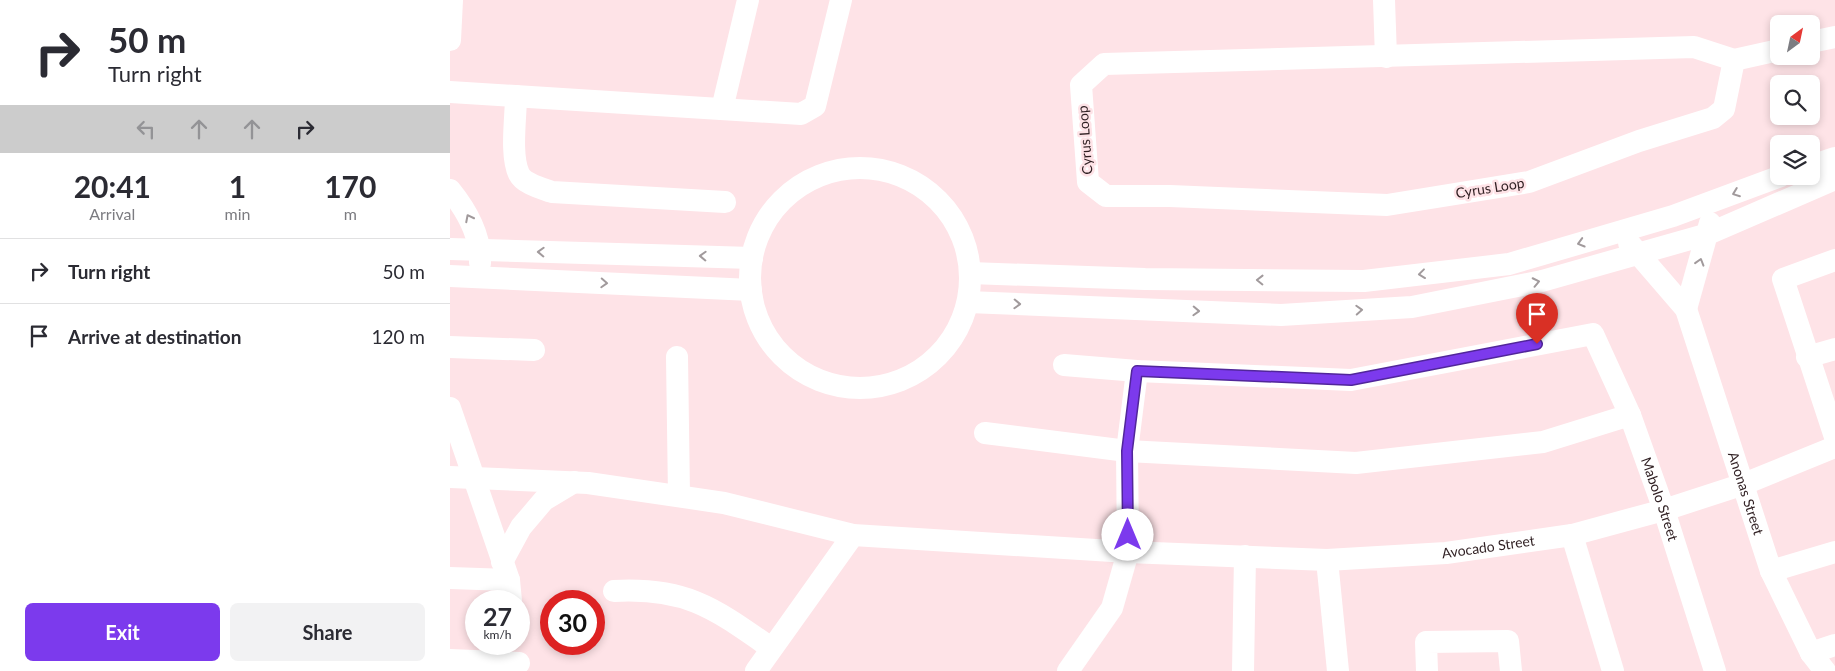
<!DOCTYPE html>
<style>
body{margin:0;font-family:Lato,sans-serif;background:#f2f2f3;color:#2b2b33;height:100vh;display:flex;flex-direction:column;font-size:19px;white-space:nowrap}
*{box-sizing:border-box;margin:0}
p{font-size:16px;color:#7c7c81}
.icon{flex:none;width:28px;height:28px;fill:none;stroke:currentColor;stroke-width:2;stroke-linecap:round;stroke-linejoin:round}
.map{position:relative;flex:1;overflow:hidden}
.details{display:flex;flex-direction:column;background:#fff;width:450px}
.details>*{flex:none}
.banner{background:#fff;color:#2b2b33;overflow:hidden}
.needle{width:32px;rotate:33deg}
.fabs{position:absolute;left:1320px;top:15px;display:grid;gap:10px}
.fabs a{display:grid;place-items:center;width:50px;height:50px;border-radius:8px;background:#fff;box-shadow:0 2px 8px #0003;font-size:25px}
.speed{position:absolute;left:15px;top:590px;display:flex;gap:10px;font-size:25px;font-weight:700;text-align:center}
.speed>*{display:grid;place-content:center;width:65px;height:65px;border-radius:50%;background:#fff;box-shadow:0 2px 8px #0003;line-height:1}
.speed small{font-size:12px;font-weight:400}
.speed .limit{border:8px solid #d22;background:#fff;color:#111}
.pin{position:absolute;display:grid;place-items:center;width:42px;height:42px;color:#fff;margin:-51px -21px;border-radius:50% 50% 50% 0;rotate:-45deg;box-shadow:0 0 5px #0007}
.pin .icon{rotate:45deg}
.me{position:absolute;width:55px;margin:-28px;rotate:0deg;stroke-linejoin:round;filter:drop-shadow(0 0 4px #0008)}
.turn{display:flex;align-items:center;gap:18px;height:105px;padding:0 25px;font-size:22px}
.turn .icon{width:65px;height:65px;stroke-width:2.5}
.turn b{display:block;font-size:35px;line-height:42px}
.lanes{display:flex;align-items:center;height:48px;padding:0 25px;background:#0003;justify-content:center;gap:25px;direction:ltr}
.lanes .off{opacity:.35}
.eta{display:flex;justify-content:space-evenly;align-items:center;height:85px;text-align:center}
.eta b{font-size:30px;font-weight:700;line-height:35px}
.action{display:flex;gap:10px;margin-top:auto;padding:10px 25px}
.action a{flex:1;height:58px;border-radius:8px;background:#7c3aed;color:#fff;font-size:20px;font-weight:700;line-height:58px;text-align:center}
.action a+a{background:#f2f2f3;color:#2b2b33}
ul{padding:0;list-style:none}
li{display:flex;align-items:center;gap:15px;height:65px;padding:0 25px;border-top:1px solid #e1e1e2}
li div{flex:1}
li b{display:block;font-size:19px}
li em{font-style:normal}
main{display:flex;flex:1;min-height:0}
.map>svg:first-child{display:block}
</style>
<main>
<section class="details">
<div class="banner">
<div class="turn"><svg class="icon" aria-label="right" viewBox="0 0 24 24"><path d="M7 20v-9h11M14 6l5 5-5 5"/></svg><div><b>50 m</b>Turn right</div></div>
<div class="lanes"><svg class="icon off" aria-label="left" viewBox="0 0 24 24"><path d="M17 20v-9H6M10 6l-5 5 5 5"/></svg><svg class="icon off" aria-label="ahead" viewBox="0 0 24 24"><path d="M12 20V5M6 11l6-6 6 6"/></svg><svg class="icon off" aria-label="ahead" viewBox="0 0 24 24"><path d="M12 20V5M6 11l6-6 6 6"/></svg><svg class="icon" aria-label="right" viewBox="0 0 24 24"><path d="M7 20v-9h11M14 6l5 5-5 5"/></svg></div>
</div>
<div class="eta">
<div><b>20:41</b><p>Arrival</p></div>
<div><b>1</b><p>min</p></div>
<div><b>170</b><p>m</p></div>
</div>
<ul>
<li><svg class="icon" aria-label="right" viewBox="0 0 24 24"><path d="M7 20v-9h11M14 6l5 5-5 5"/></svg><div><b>Turn right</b></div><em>50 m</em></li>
<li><svg class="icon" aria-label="arrive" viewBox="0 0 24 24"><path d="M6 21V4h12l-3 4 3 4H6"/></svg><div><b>Arrive at destination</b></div><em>120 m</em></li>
</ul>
<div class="action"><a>Exit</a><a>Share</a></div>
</section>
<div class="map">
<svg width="1385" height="671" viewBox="0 0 1385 671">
<rect width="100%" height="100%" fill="#fee3e7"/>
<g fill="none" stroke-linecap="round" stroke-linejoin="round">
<g stroke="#fff" stroke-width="22">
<polyline points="934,0 936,57"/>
<polyline points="0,40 2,0"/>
<polyline points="1361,42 1385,37"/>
<polyline points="1284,60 1274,109 1263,118 1189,141 1079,182 937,205 720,196 656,196 638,182 631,85 654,64 1244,47 1284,60 1329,50"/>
<polyline points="0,92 351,114 365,106 391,0"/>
<path d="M66,96c0,21 -6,59 3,78 5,10 22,14 33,18l173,10"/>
<polyline points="272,109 298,0"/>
<polyline points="1361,166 1385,158"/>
<circle cx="410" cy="278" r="110"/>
<path d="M0,190c17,21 31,45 30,73"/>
<path id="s1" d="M1179,243l57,66 85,262 40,82 14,18"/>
<polyline points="0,249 302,258"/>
<polyline points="1385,260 1333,279 1385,437"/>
<polyline points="520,273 695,279 914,281 1059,264 1223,216 1331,176"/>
<polyline points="0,276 301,290"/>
<polyline points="518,302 831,315 962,307 1092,281 1258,234 1385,179"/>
<polyline points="1236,309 1260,223"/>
<polyline points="0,347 84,350"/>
<polyline points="227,357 229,496"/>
<polyline points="1357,357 1385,349"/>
<path id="s2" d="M614,365l73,6 214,9 242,-46 37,81 34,95 51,161"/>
<polyline points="0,408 59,580 61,601"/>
<polyline points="535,433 677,451 906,463 1093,442 1180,415"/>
<path id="s3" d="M0,477l138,6 136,20 129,32 275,17 199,8 119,-7 126,-18 92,-25 80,-26 91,-37"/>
<polyline points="1122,535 1163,671"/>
<polyline points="877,560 888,671"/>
<polyline points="52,562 71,527 94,500 124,482"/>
<polyline points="1321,571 1385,552"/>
<polyline points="0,578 59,580"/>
<path d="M164,591c73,-4 101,18 157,57"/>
<polyline points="1361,653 1385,645"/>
<polyline points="0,660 69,663"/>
<polyline points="306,671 403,535"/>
<polyline points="618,671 662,608 678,552 677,451 687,371"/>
<polyline points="793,671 795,556"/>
<polyline points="977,671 976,642 1058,641 1061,671"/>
</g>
</g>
<defs><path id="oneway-chevron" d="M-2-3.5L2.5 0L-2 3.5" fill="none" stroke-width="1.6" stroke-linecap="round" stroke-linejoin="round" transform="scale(1.25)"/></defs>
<g stroke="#a19a9c">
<use href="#oneway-chevron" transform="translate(1286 193) rotate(159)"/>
<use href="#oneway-chevron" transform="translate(19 218) rotate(-117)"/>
<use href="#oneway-chevron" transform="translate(1131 243) rotate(164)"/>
<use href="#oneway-chevron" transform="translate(91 252) rotate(-178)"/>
<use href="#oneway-chevron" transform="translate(253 256) rotate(-178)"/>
<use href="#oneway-chevron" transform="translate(1250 262) rotate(-73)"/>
<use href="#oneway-chevron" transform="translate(972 274) rotate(173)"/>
<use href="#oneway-chevron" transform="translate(810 280) rotate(-179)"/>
<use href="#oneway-chevron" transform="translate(1086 282) rotate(-12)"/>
<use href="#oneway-chevron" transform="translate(154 283) rotate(3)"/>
<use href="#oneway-chevron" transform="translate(567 304) rotate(2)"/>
<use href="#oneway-chevron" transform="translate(909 310) rotate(-3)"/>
<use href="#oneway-chevron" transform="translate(746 311) rotate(2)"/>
</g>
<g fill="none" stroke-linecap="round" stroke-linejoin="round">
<defs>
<polyline id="route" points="678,535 677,451 687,371 901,380 1087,344"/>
</defs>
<use href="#route" stroke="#51269a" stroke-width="12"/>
<use href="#route" stroke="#7c3aed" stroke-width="9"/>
</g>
<g text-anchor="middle" stroke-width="5" stroke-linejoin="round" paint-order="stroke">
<g font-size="14" fill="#2f1f22" stroke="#fee3e7">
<text transform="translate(635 140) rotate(-94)" y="5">Cyrus Loop</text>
<text transform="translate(1040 188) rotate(-9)" y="5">Cyrus Loop</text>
<text dy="5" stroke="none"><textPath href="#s1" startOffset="281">Anonas Street</textPath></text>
<text dy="5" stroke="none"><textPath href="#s2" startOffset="712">Mabolo Street</textPath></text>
<text dy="5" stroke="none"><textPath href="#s3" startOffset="1045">Avocado Street</textPath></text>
</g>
</g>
</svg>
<div class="fabs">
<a><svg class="needle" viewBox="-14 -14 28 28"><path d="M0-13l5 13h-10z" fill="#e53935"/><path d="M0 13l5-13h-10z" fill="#7c7c81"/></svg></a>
<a><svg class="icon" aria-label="search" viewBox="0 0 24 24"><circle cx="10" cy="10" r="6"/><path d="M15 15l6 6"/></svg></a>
<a><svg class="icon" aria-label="layers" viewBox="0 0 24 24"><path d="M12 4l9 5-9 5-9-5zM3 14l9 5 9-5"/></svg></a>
</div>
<div class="speed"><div>27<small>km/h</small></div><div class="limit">30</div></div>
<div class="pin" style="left:1087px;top:344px;background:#d93025"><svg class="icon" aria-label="arrive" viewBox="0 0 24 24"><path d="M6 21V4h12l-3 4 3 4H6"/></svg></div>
<svg class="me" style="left:678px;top:535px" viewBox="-20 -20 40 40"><circle r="19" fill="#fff"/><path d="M0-13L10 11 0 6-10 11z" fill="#7c3aed"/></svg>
</div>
</main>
